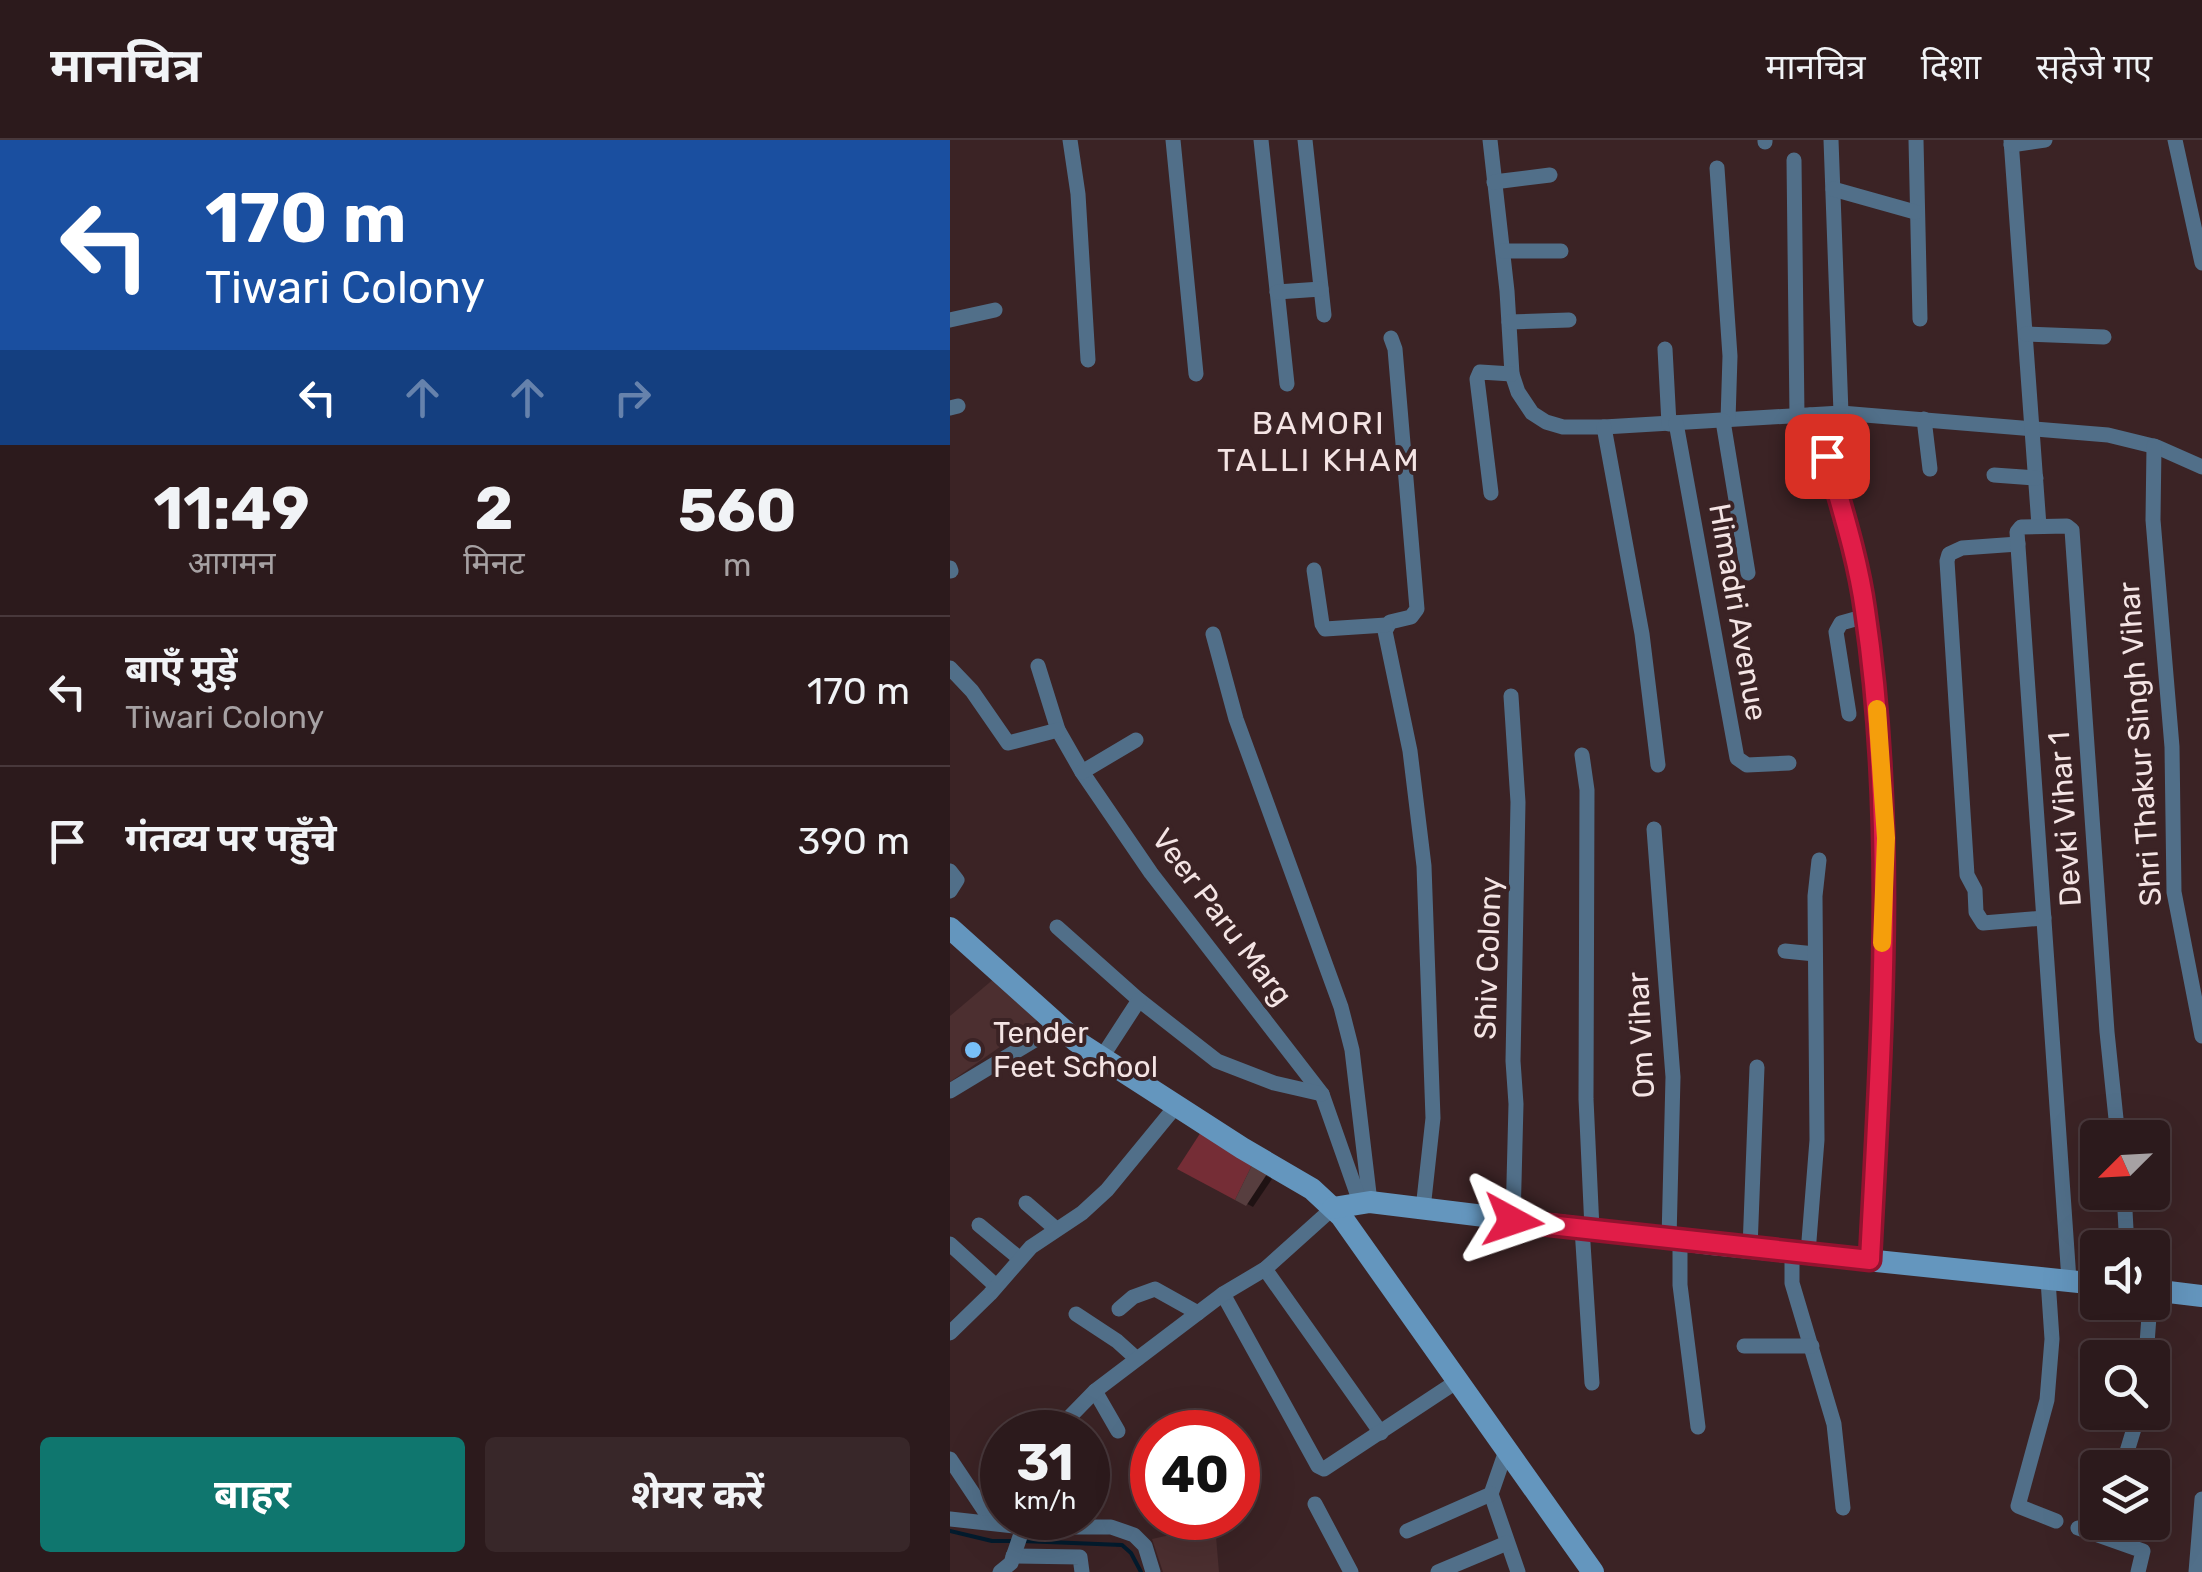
<!DOCTYPE html>
<html lang="hi">
<meta charset="utf-8">
<style>
body{margin:0;font-family:Rubik,"Noto Sans Devanagari",sans-serif;background:#382729;color:#f1f3f6;height:100vh;display:flex;flex-direction:column;font-size:38px;white-space:nowrap}
*{box-sizing:border-box;margin:0}
p{font-size:32px;color:#a6a1a3}
.icon{flex:none;width:55px;height:55px;fill:none;stroke:currentColor;stroke-width:2;stroke-linecap:round;stroke-linejoin:round}
.map{position:relative;flex:1;overflow:hidden}
.drawer{display:flex;flex-direction:column;background:#2c1a1c;width:950px}
.drawer>*{flex:none}
.banner{background:#1a4fa0;color:#fff;overflow:hidden}
.needle{width:65px;rotate:246deg}
.buttons{position:absolute;left:1130px;top:980px;display:grid;gap:20px}
.buttons a{display:grid;place-items:center;width:90px;height:90px;border-radius:10px;background:#2c1a1c;box-shadow:0 10px 40px #0002,0 0 0 2px #48383b;font-size:50px}
.speed{position:absolute;left:30px;top:1270px;display:flex;gap:20px;font-size:50px;font-weight:700;text-align:center}
.speed>*{display:grid;place-content:center;width:130px;height:130px;border-radius:50%;background:#2c1a1c;box-shadow:0 10px 40px #0002,0 0 0 2px #48383b;line-height:1}
.speed small{font-size:25px;font-weight:400}
.speed .limit{border:15px solid #d22;background:#fff;color:#111}
.pin{position:absolute;display:grid;place-items:center;width:85px;height:85px;color:#fff;margin:-42px;border-radius:20px;box-shadow:0 5px 15px #0006}
.me{position:absolute;width:110px;margin:-55px;rotate:95deg;stroke-linejoin:round;filter:drop-shadow(0 0 8px #0008)}
.turn{display:flex;align-items:center;gap:35px;height:210px;padding:0 40px;font-size:45px}
.turn .icon{width:130px;height:130px;stroke-width:2.5}
.turn b{display:block;font-size:70px;line-height:85px}
.lanes{display:flex;align-items:center;height:95px;padding:0 40px;background:#0003;justify-content:center;gap:50px;direction:ltr}
.lanes .off{opacity:.35}
.eta{display:flex;justify-content:space-evenly;align-items:center;height:170px;text-align:center}
.eta b{font-size:60px;font-weight:700;line-height:70px}
.cta{display:flex;gap:20px;margin-top:auto;padding:20px 40px}
.cta a{flex:1;height:115px;border-radius:10px;background:#0f766e;color:#fff;font-size:40px;font-weight:700;line-height:115px;text-align:center}
.cta a+a{background:#382729;color:#f1f3f6}
ul{padding:0;list-style:none}
li{display:flex;align-items:center;gap:30px;height:150px;padding:0 40px;border-top:2px solid #48383b}
li div{flex:1}
li b{display:block;font-size:38px}
li em{font-style:normal}
header{display:flex;align-items:center;gap:60px;box-sizing:border-box;height:140px;padding:0 50px;background:#2c1a1c;border-bottom:2px solid #48383b}
header strong{font-size:48px}
nav{display:flex;gap:55px;margin-inline-start:auto;font-size:35px}
main{display:flex;flex:1;min-height:0}
.map>svg:first-child{display:block}
</style>
<header>
<strong>मानचित्र</strong>
<nav><a>मानचित्र</a><a>दिशा</a><a>सहेजे गए</a></nav>
</header>
<main>
<section class="drawer">
<div class="banner">
<div class="turn"><svg class="icon" aria-label="left" viewBox="0 0 24 24"><path d="M17 20v-9H6M10 6l-5 5 5 5"/></svg><div><b>170 m</b>Tiwari Colony</div></div>
<div class="lanes"><svg class="icon" aria-label="left" viewBox="0 0 24 24"><path d="M17 20v-9H6M10 6l-5 5 5 5"/></svg><svg class="icon off" aria-label="ahead" viewBox="0 0 24 24"><path d="M12 20V5M6 11l6-6 6 6"/></svg><svg class="icon off" aria-label="ahead" viewBox="0 0 24 24"><path d="M12 20V5M6 11l6-6 6 6"/></svg><svg class="icon off" aria-label="right" viewBox="0 0 24 24"><path d="M7 20v-9h11M14 6l5 5-5 5"/></svg></div>
</div>
<div class="eta">
<div><b>11:49</b><p>आगमन</p></div>
<div><b>2</b><p>मिनट</p></div>
<div><b>560</b><p>m</p></div>
</div>
<ul>
<li><svg class="icon" aria-label="left" viewBox="0 0 24 24"><path d="M17 20v-9H6M10 6l-5 5 5 5"/></svg><div><b>बाएँ मुड़ें</b><p>Tiwari Colony</p></div><em>170 m</em></li>
<li><svg class="icon" aria-label="arrive" viewBox="0 0 24 24"><path d="M6 21V4h12l-3 4 3 4H6"/></svg><div><b>गंतव्य पर पहुँचे</b></div><em>390 m</em></li>
</ul>
<div class="cta"><a>बाहर</a><a>शेयर करें</a></div>
</section>
<div class="map">
<svg width="1252" height="1432" viewBox="0 0 1252 1432">
<rect width="100%" height="100%" fill="#3b2325"/>
<g fill="#4c2f30">
<polygon points="46,837 91,878 0,942 0,876"/>
<polygon points="265,1385 269,1432 213,1432 202,1399"/>
</g>
<polygon fill="#752d36" points="251,992 302,1025 285,1060 227,1029"/>
<polygon fill="#0007" points="303,1028 322,1039 303,1067 288,1059"/>
<g fill="none" stroke-linecap="round" stroke-linejoin="round">
<g stroke="#031b2d" stroke-width="4">
<polyline points="0,1391 42,1401 64,1401"/>
<polyline points="73,1401 172,1405 181,1413 191,1432"/>
</g>
</g>
<polygon fill="#573e3f" points="302,1025 317,1034 296,1066 285,1060"/>
<g fill="none" stroke-linecap="round" stroke-linejoin="round">
<g stroke="#516f89" stroke-width="15">
<polyline points="120,0 128,54 138,220"/>
<polyline points="223,0 246,234"/>
<polyline points="311,0 337,244"/>
<polyline points="355,0 374,175"/>
<polyline points="540,0 557,151 562,234 568,252 582,273 596,282 613,287 654,287 891,273 1158,295 1207,307 1252,327"/>
<polyline points="815,0 815,2"/>
<polyline points="881,0 891,273"/>
<polyline points="966,0 970,179"/>
<polyline points="1061,0 1089,386"/>
<polyline points="1225,0 1252,123"/>
<polyline points="1061,5 1095,0"/>
<polyline points="844,20 847,276"/>
<polyline points="767,28 780,216 778,280"/>
<polyline points="544,42 600,35"/>
<polyline points="883,49 965,72"/>
<polyline points="553,111 611,111"/>
<polyline points="327,152 371,149"/>
<polyline points="0,180 45,170"/>
<polyline points="559,182 619,180"/>
<polyline points="1076,194 1154,197"/>
<polyline points="441,198 445,209 467,469 461,477 440,482 435,491 460,611 474,726 483,978 473,1069"/>
<polyline points="715,209 719,284"/>
<polyline points="0,268 8,266"/>
<path d="M860,275c54,132 71,277 75,418 1,31 -3,61 -4,92 0,112 -5,223 -11,335"/>
<polyline points="974,279 980,329"/>
<polyline points="773,281 798,433"/>
<polyline points="726,283 787,618 797,625 839,623"/>
<polyline points="654,287 692,494 708,625"/>
<polyline points="1204,306 1203,380 1222,607 1224,752 1252,896"/>
<polyline points="1044,335 1086,338"/>
<polyline points="541,353 527,239 530,232 562,234"/>
<polyline points="1068,404 1012,408 999,414 997,421 1017,735 1025,750 1026,772 1033,783 1094,778"/>
<polyline points="0,428 1,431"/>
<polyline points="364,430 372,484 375,489 436,485"/>
<polyline points="263,494 286,579 391,867 402,910 420,1062"/>
<polyline points="88,526 108,590 132,632 201,733 372,954 410,1062"/>
<polyline points="0,528 22,551 58,603 108,590"/>
<polyline points="561,556 568,662 563,921 566,964 563,1081"/>
<polyline points="899,574 886,492 891,483 916,476"/>
<polyline points="632,615 637,650 636,959 642,1089"/>
<polyline points="132,632 186,600"/>
<polyline points="704,689 723,937 719,1099"/>
<polyline points="0,731 7,740 0,751"/>
<polyline points="107,787 189,860 267,921 324,943 372,954"/>
<polyline points="835,811 865,814"/>
<polyline points="152,917 189,860"/>
<polyline points="0,951 108,886"/>
<polyline points="1174,1052 1177,1108"/>
<polyline points="76,1063 106,1089"/>
<polyline points="29,1085 69,1118"/>
<polyline points="632,1088 642,1243"/>
<polyline points="730,1100 730,1145 748,1287"/>
<polyline points="0,1104 46,1146"/>
<polyline points="800,1108 807,927"/>
<polyline points="842,1112 842,1143 884,1284 893,1368"/>
<polyline points="858,1113 867,1000 865,756 869,720"/>
<polyline points="315,1129 431,1293"/>
<polyline points="1098,1140 1102,1199 1097,1260 1068,1366 1106,1381"/>
<polyline points="1119,1140 1067,392 1071,387 1117,386 1122,390 1157,892 1168,998"/>
<polyline points="273,1154 368,1326 374,1329 509,1240"/>
<polyline points="169,1169 183,1157 205,1149 248,1173"/>
<polyline points="126,1174 167,1201 187,1219"/>
<polyline points="0,1193 40,1154 81,1107 132,1073 157,1050 226,966"/>
<polyline points="794,1206 862,1206"/>
<polyline points="1196,1218 1200,1162"/>
<polyline points="145,1251 168,1291"/>
<polyline points="105,1292 145,1251 273,1154 315,1129 383,1068"/>
<polyline points="557,1308 541,1354 568,1432"/>
<polyline points="0,1319 42,1382"/>
<polyline points="1172,1328 1189,1272"/>
<polyline points="365,1364 401,1432"/>
<polyline points="0,1379 73,1387 161,1387 184,1395 195,1406 203,1432"/>
<polyline points="1128,1388 1193,1411 1188,1432"/>
<polyline points="457,1391 541,1354"/>
<polyline points="63,1416 130,1417 132,1432"/>
<polyline points="50,1432 61,1423 76,1379"/>
<polyline points="488,1432 557,1403"/>
<polyline points="1246,1432 1252,1359"/>
</g>
<g stroke="#6496be" stroke-width="22">
<polyline points="0,788 126,901 292,1008 362,1049 391,1076 643,1432"/>
<polyline points="383,1068 420,1062 762,1104 1148,1144"/>
<polyline points="1202,1150 1252,1156"/>
</g>
</g>
<g fill="none" stroke-linecap="round" stroke-linejoin="round">
<defs>
<path id="route" d="M563,1081l357,39c11,-216 27,-434 -5,-650 -7,-52 -24,-104 -38,-154"/>
</defs>
<use href="#route" stroke="#92132f" stroke-width="25"/>
<use href="#route" stroke="#e11d48" stroke-width="18"/>
<polyline stroke="#f59e0b" stroke-width="18" points="927,569 936,698 932,803"/>
</g>
<circle fill="#78bff8" stroke="#3b2325" stroke-width="4" cx="23" cy="910" r="10"/>
<g text-anchor="middle" stroke-width="8" stroke-linejoin="round" paint-order="stroke">
<g font-size="30" fill="#f4e4e4" stroke="#3b2325">
<text transform="translate(788 472) rotate(80)" y="10">Himadri Avenue</text>
<text transform="translate(1190 604) rotate(-94)" y="10">Shri Thakur Singh Vihar</text>
<text transform="translate(1115 679) rotate(-94)" y="10">Devki Vihar 1</text>
<text transform="translate(272 777) rotate(53)" y="10">Veer Paru Marg</text>
<text transform="translate(538 818) rotate(-88)" y="10">Shiv Colony</text>
<text transform="translate(691 895) rotate(-93)" y="10">Om Vihar</text>
</g>
<g font-size="30" fill="#f4e4e4" stroke="#3b2325" text-anchor="start">
<text x="43" y="903">Tender<tspan x="43" dy="34">Feet School</tspan></text>
</g>
<g font-size="32" letter-spacing="2.5" fill="#f4e4e4" stroke="#3b2325">
<text x="369" y="294">BAMORI<tspan x="369" dy="37">TALLI KHAM</tspan></text>
</g>
</g>
</svg>
<div class="buttons">
<a><svg class="needle" viewBox="-14 -14 28 28"><path d="M0-13l5 13h-10z" fill="#e53935"/><path d="M0 13l5-13h-10z" fill="#a6a1a3"/></svg></a>
<a><svg class="icon" aria-label="sound" viewBox="0 0 24 24"><path d="M4 9h4l5-4v14l-5-4H4zM17 9q2 3 0 6"/></svg></a>
<a><svg class="icon" aria-label="search" viewBox="0 0 24 24"><circle cx="10" cy="10" r="6"/><path d="M15 15l6 6"/></svg></a>
<a><svg class="icon" aria-label="layers" viewBox="0 0 24 24"><path d="M12 4l9 5-9 5-9-5zM3 14l9 5 9-5"/></svg></a>
</div>
<div class="speed"><div>31<small>km/h</small></div><div class="limit">40</div></div>
<div class="pin" style="left:877px;top:316px;background:#d93025"><svg class="icon" aria-label="arrive" viewBox="0 0 24 24"><path d="M6 21V4h12l-3 4 3 4H6"/></svg></div>
<svg class="me" style="left:563px;top:1081px" viewBox="-20 -20 40 40"><path d="M0-17L14 15 0 8-14 15z" fill="#e11d48" stroke="#fff" stroke-width="4"/></svg>
</div>
</main>
